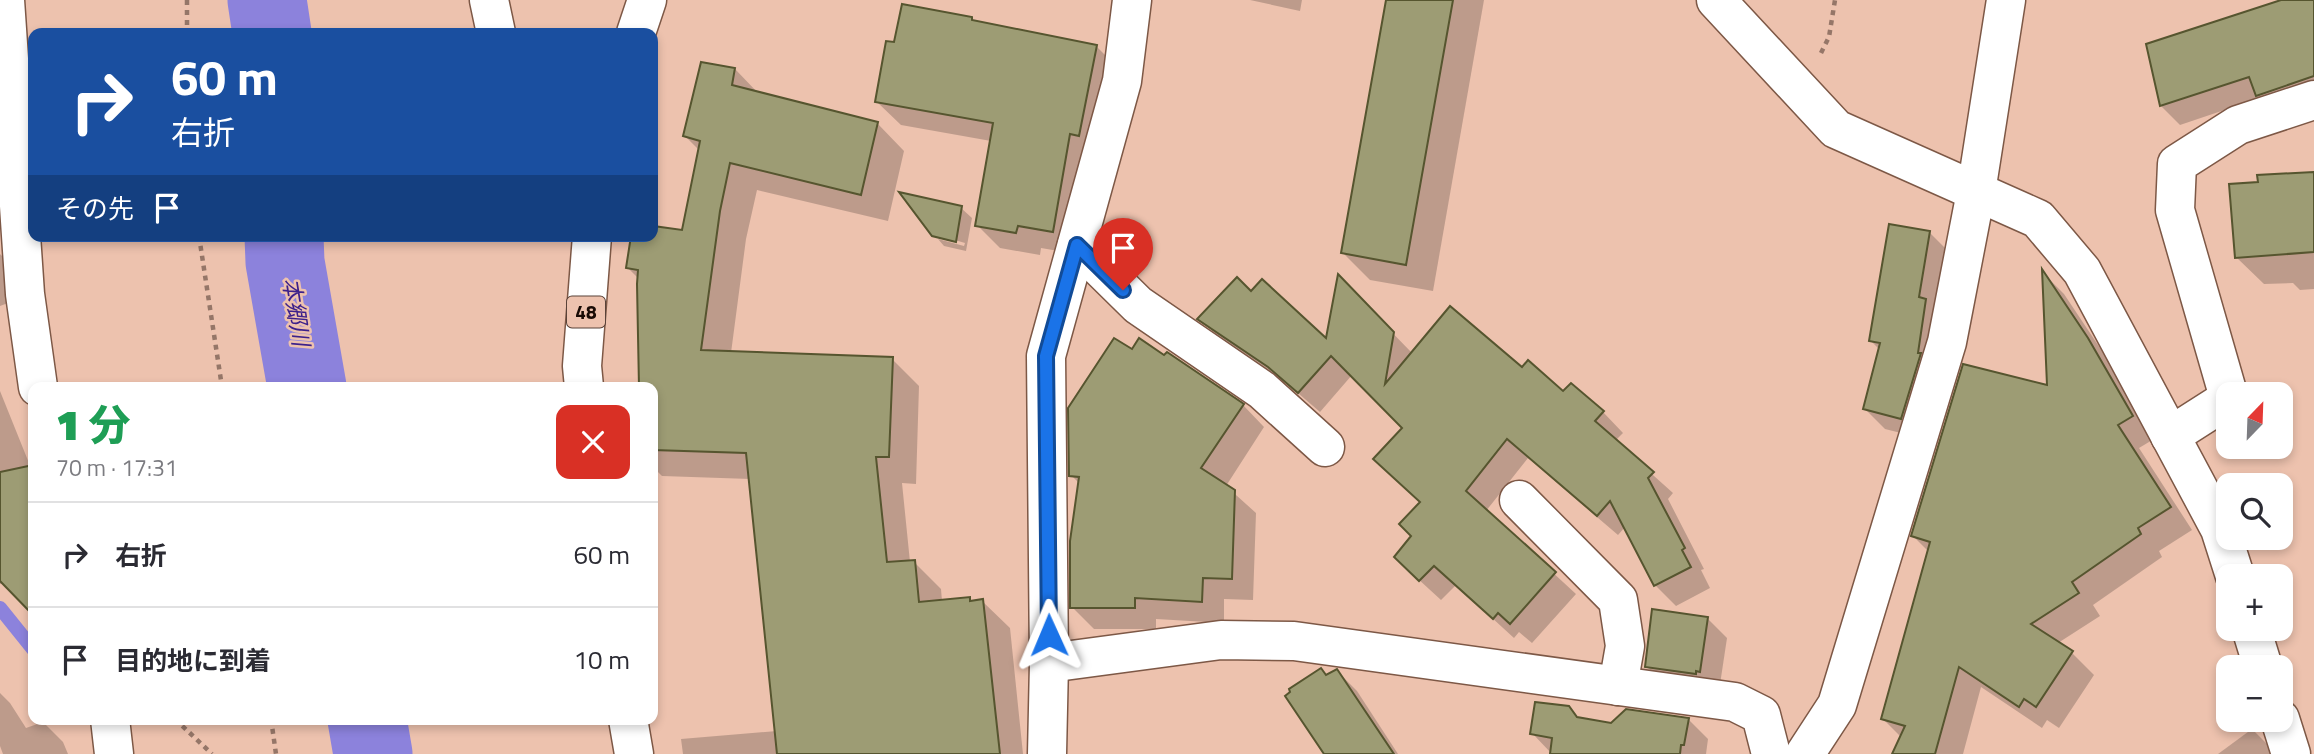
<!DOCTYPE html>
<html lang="ja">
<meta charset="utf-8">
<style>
body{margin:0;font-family:"Titillium Web","Noto Sans JP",sans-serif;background:#f2f2f3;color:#2b2b33;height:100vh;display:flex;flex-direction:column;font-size:26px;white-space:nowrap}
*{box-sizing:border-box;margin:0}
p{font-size:23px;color:#7c7c81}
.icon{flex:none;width:38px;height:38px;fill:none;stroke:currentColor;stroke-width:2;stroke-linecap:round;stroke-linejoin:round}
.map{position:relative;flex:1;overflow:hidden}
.sheet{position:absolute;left:28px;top:382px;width:630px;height:343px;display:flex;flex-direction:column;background:#fff;border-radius:14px;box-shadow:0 4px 10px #0003}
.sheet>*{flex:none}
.top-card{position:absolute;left:28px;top:28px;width:630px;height:214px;border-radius:14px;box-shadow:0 4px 10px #0003;background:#1a4fa0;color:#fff;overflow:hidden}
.needle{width:46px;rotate:23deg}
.controls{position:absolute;left:2216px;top:382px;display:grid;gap:14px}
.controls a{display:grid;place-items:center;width:77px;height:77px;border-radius:14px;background:#fff;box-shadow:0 4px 10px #0003;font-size:35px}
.pin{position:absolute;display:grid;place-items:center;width:60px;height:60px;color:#fff;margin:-72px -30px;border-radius:50% 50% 50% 0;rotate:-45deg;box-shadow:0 0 7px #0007}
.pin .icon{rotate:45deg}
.me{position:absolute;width:77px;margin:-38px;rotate:359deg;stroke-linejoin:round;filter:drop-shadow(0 0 5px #0008)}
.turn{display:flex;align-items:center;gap:24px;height:147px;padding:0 28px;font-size:32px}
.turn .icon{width:91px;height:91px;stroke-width:2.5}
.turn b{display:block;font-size:49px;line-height:60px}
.then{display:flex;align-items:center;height:66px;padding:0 28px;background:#0003;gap:14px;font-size:26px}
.round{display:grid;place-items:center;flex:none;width:74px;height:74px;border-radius:14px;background:#f2f2f3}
.headline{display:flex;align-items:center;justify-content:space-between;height:119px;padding:0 28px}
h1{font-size:42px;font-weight:800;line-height:52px;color:#1e9e55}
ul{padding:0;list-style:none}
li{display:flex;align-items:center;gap:21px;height:105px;padding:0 28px;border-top:2px solid #e1e1e2}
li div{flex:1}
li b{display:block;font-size:26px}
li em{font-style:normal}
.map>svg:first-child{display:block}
</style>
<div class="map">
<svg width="2314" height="754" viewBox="0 0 2314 754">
<rect width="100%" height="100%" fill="#edc2ae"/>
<g fill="#0003">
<polygon points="1250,0 1302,0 1300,11"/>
<polygon points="1388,0 1484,0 1433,291 1370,280 1343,253"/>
<polygon points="2287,0 2314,0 2314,101 2260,98 2180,125 2161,106 2148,45"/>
<polygon points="971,18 975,22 1097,47 1120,70 1076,254 1041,248 1040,255 1000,248 977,225 991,141 901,125 877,102 896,44"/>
<polygon points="735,69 759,94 877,123 904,151 888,221 757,190 746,239 731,353 892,359 919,386 916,484 902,483 910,562 914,562 941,589 942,601 969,598 973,602 982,601 1010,628 1023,754 683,754 681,739 777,731 750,479 662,476 653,467 653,387 639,279 628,268 653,236 653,228 683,232 700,151 685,136"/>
<polygon points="2314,174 2314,289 2300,290 2293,283 2264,284 2236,257 2259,184"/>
<polygon points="961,208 972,218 966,251 944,246 938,239 964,246 965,243 934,234"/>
<polygon points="1929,232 1949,252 1921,438 1885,429 1865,409 1880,350 1871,341"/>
<polygon points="0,254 5,259 19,299 0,306"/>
<polygon points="2044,274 2064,294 2110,363 2154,439 2139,448 2192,530 2159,551 2162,557 2093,605 2100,616 2058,643 2072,653 2094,675 2059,728 2047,720 2042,728 1981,687 1963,754 1894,754 1902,738 1883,719 1929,552 1913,536 2049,387"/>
<polygon points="1339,278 1412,353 1522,369 1563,394 1603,412 1623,433 1615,441 1673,493 1668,499 1704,569 1701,570 1710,588 1676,606 1655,585 1625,527 1618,535 1528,458 1486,511 1576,594 1532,643 1519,632 1514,638 1456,585 1441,600 1417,578 1413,536 1422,502 1404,428 1352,375 1320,412 1291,387 1220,339 1200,319 1251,293 1327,342"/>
<polygon points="0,391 31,468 33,467 33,577 0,584"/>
<polygon points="1243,405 1264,427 1226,486 1256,513 1253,600 1224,599 1224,623 1156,619 1156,629 1094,629 1072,607 1080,484 1071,475"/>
<polygon points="1707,618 1727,638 1719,691 1667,687 1647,667"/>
<polygon points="1337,671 1357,691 1398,754 1326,754 1292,693"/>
<polygon points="0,693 10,703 26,728 43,722 63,742 68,754 3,754 0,746"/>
<polygon points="1568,708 1580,720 1611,725 1688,719 1708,739 1706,754 1552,754 1532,733"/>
<polygon points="2252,729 2277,754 2218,754"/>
</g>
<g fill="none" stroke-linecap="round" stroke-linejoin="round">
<polyline stroke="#8c82dc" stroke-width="14" points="0,608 33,649"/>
<g stroke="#8c82dc" stroke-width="79">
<polyline points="267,0 272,33"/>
<polyline points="284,236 285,262 307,387"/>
<polyline points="367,719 373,754"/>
</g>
</g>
<g fill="#9d9c74" stroke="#56552f" stroke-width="2">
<polygon points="1386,0 1453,0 1406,265 1341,253"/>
<polygon points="2281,0 2314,0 2314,76 2256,96 2249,77 2160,106 2146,44"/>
<polygon points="902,4 972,17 972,20 1097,45 1079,136 1070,134 1053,232 1018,226 1016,233 975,226 993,123 875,102 886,41 894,42"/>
<polygon points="701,62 735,68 732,85 878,122 861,195 730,163 720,211 701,350 893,357 889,457 876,457 887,562 915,560 919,602 970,597 970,601 983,599 1000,754 777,754 746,453 653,450 653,387 639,387 637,284 638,270 626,268 631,236 653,236 653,226 682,230 700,141 683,136"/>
<polygon points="2314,172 2314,252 2235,258 2229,184 2258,182 2257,175"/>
<polygon points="899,192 962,206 956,242 932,236"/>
<polygon points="1889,224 1930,231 1919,297 1926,299 1918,353 1921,353 1901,419 1863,409 1880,343 1869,341"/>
<polygon points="2042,269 2088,338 2133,416 2118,425 2171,507 2138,528 2141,534 2072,582 2079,593 2031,624 2073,651 2036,707 2024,699 2019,707 1959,667 1935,754 1892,754 1905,726 1881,719 1930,542 1911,536 1963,364 2047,385"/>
<polygon points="1338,274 1394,332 1385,384 1450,306 1522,367 1528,360 1563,391 1571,383 1604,411 1595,421 1654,472 1648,478 1685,548 1682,550 1691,567 1654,586 1610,501 1597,516 1507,439 1466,491 1556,572 1510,624 1498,613 1493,619 1434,566 1419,581 1394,557 1411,536 1399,524 1420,502 1373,459 1402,428 1331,356 1298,393 1268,367 1197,319 1237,277 1251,291 1262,279 1326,338"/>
<polygon points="1114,338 1132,349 1139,338 1164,355 1167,352 1244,404 1201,468 1235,490 1232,579 1203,578 1202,602 1135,598 1135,608 1070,608 1070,541 1079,477 1069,476 1068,408"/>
<polygon points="33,465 33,615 0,581 0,472"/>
<polygon points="1652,609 1708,617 1700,672 1696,671 1696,674 1645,667"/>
<polygon points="1321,668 1326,675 1337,669 1394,754 1324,754 1285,696 1290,692 1289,689"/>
<polygon points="1535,702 1569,706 1577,717 1611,723 1626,709 1689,718 1684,745 1681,745 1680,754 1550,754 1552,738 1530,734"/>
</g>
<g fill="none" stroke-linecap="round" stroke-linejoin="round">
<defs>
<g id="minor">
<polyline points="5,0 25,294 38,387"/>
<polyline points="489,0 496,33"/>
<polyline points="1077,245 1138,305 1262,390 1325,447"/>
<polyline points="2228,394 2175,210 2177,164 2238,125 2314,100"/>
<polyline points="2170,436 2228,399"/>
<polyline points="1519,500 1618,600 1625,646 1618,686"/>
<polyline points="1049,663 1221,640 1294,641 1735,702 1761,715 1771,754"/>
<polyline points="110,719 114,754"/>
<polyline points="1047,754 1049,663 1046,356 1122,81 1132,0"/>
<polyline points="1805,754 1837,705 1947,342 1976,192 2006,0"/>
</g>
<g id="tertiary">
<polyline points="1716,0 1836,129 2038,219 2082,271 2220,529 2235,576"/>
<polyline points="2251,628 2263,667"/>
<polyline points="2280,719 2291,754"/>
</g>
<g id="primary">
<polyline points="636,33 647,0"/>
<polyline points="584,387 582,366 592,236"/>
<polyline points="628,719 634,754"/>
</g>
</defs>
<use href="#minor" stroke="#7d5846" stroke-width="41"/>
<use href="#tertiary" stroke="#7d5846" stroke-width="41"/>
<use href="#primary" stroke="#7d5846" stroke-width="41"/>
<g stroke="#957668" stroke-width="4.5" stroke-dasharray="5 5" stroke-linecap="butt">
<polyline points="187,0 187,33"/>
<polyline points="1821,53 1829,37 1835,0"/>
<polyline points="199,236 222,387"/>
<polyline points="175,719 212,754"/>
<polyline points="271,719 276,754"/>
</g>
<use href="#minor" stroke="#fff" stroke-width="38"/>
<use href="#tertiary" stroke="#fff" stroke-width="38"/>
<use href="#primary" stroke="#fff" stroke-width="38"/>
</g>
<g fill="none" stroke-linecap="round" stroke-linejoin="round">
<defs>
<polyline id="route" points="1049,635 1046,356 1077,245 1123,290"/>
</defs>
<use href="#route" stroke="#114b97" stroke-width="18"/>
<use href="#route" stroke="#1a73e8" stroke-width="12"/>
</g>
<g text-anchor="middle" stroke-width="5" stroke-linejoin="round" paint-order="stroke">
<rect fill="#edc2ae" stroke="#594238" stroke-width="2" x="567" y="296.5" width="38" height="31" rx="5"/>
<g font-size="19" font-weight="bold" fill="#190b05">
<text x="586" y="319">48</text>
</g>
<g font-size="23" font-style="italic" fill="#3d218b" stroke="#edc2ae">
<text transform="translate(296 312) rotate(81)" y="8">本郷川</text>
</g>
</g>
</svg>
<div class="controls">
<a><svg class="needle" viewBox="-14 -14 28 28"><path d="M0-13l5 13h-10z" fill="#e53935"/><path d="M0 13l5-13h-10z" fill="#7c7c81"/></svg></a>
<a><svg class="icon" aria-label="search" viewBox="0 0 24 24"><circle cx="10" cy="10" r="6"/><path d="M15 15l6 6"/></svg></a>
<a>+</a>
<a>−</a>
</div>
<div class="pin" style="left:1123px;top:290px;background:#d93025"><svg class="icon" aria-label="arrive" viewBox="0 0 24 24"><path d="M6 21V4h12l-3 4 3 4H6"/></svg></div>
<svg class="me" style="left:1049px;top:635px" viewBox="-20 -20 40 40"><path d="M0-17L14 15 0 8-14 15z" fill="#1a73e8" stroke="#fff" stroke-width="4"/></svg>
<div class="top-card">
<div class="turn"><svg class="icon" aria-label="right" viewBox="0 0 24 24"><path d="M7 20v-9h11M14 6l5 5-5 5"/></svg><div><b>60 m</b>右折</div></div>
<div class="then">その先<svg class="icon" aria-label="arrive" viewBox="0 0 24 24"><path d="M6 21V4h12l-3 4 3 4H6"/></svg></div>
</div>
<section class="sheet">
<div class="headline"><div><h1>1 分</h1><p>70 m · 17:31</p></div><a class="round" style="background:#d93025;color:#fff"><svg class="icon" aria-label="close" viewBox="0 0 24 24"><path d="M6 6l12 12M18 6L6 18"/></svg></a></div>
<ul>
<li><svg class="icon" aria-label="right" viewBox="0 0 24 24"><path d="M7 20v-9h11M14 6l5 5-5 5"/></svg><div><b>右折</b></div><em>60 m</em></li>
<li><svg class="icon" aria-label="arrive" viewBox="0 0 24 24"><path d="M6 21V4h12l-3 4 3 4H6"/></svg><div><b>目的地に到着</b></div><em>10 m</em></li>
</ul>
</section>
</div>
